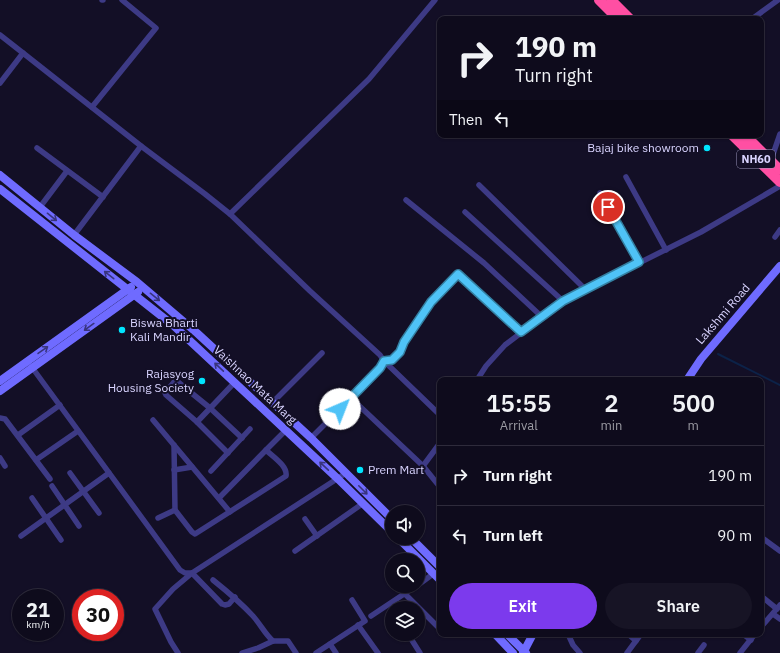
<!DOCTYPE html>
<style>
body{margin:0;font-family:"IBM Plex Sans",sans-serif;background:#171425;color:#f1f3f6;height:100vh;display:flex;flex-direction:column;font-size:15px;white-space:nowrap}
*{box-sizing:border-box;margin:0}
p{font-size:13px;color:#9b9ba3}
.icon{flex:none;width:22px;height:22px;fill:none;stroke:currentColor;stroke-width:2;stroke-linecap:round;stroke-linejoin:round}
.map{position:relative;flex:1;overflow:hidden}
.sheet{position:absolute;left:437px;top:377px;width:327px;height:260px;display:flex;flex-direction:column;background:#0e0b1c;border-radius:8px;box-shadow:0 1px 3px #0004,0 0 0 1px #2e2b3b}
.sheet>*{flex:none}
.guide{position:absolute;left:437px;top:16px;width:327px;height:122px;border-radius:8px;box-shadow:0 1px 3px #0004,0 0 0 1px #2e2b3b;background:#0e0b1c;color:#f1f3f6;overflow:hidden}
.tools{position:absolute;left:385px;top:505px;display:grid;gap:8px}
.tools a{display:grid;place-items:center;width:40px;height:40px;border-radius:50%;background:#0e0b1c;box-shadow:0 1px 3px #0004,0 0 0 1px #2e2b3b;font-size:20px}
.speed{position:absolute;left:12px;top:589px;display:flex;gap:8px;font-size:20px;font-weight:700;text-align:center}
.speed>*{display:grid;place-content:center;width:52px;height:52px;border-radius:50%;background:#0e0b1c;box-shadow:0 1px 3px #0004,0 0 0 1px #2e2b3b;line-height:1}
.speed small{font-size:10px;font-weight:400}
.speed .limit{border:6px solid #d22;background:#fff;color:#111}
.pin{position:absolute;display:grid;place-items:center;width:34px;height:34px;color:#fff;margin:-17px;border:2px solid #fff;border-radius:50%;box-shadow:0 1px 4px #0007}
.me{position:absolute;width:44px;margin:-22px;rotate:44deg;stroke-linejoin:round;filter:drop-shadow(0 0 3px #0008)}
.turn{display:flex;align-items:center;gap:14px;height:84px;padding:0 12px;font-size:18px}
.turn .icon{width:52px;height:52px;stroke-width:2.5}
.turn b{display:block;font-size:28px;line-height:34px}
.then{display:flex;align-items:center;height:38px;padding:0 12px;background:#0003;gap:8px;font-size:15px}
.eta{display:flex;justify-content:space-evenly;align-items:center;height:68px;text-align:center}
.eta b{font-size:24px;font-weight:600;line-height:28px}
.button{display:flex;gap:8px;margin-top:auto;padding:8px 12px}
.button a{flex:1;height:46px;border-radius:24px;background:#7c3aed;color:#fff;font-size:16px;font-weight:600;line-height:46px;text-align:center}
.button a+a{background:#171425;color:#f1f3f6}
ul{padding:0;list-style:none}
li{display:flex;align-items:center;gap:12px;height:60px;padding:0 12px;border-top:1px solid #2e2b3b}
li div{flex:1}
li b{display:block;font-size:15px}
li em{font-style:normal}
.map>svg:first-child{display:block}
</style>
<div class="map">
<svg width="780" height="653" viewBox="0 0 780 653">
<rect width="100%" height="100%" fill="#130f26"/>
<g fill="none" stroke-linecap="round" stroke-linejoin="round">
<polyline stroke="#0c2248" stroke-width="2" points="718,354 780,385"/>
<g stroke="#3d3a85" stroke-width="5.5">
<polyline points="102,0 103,0"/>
<polyline points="752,19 778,0"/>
<polyline points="0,35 23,53 141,146 205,194 230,214 310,291 380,355 384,361 379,368 351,398"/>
<polyline points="0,83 23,53"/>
<polyline points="92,107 156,28 122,0"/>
<polyline points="37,148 103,197"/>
<polyline points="771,160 780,134"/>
<polyline points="626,177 666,250"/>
<polyline points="479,185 585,289"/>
<polyline points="600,193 639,262"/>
<polyline points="406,200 484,263 541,316"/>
<polyline points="40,207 67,171"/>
<polyline points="465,212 563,301"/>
<polyline points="230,214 369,79 435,0"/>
<polyline points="74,235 141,146"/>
<polyline points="775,237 780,230"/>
<polyline points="384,361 392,360 400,352 404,342 431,302 458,274 521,332"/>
<polyline points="384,361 440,415"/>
<polyline points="31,366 180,570 185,573 192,573 346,473"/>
<polyline points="477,380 486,366 505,345 563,301 701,232 780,186"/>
<polyline points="273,402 322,353"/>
<polyline points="0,418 5,419 50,479"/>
<polyline points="153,420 230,512"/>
<polyline points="197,422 235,382"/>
<polyline points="18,435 60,405"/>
<polyline points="311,438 351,398 423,466 440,487"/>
<path d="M174,445l1,65 17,22 3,2 91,-58c2,-10 -14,-20 -20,-26l19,-19"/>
<polyline points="228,453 197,422 166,395 165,393 174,382 176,381 178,382 210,408 242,438"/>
<polyline points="0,458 5,466"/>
<polyline points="36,460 78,431"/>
<polyline points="423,466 440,443"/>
<polyline points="174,470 192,467"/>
<polyline points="211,471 250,429"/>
<polyline points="70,473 99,513"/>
<polyline points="52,486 79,526"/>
<polyline points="32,498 61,540"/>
<polyline points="219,498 266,450"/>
<polyline points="158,518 175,510"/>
<polyline points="305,519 317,536"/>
<polyline points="21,536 109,473"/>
<polyline points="761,537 780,551"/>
<polyline points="295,551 362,504"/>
<path d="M213,580c15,12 28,23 40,36 8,9 12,18 20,25h15l8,12"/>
<polyline points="418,585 433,574"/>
<polyline points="405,594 440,629"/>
<polyline points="761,596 777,609"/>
<polyline points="773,614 780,619"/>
<polyline points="371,616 416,586"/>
<polyline points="358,625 378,653"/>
<polyline points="761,627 780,605"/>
<polyline points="408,634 420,653"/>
<polyline points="568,634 573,645 580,653"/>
<polyline points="628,634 636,641"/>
<polyline points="743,634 751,640"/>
<polyline points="330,644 336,653"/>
<polyline points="178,653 171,642 155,609 173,589 192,573 222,604 225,605 229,604 235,597"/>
<polyline points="242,653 258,648 273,641"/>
<polyline points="316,653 365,621 352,600"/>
<polyline points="627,653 641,634"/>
<polyline points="698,653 704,645"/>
<polyline points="740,653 755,634"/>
</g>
<g stroke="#6f6bff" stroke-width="8">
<polyline points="0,175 74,235 137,282 197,333 311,438 392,519"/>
<polyline points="0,189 174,326 338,479 392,532"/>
<polyline points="687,380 701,359 780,266"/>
<polyline points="0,381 131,287"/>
<polyline points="0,391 138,292"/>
<polyline points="398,538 440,580"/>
<polyline points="411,538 440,567"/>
<polyline points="495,634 513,653"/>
<polyline points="507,634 526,653"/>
<polyline points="523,653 533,634"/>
</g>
<g stroke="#ff4fa3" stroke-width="10">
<polyline points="599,0 618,19"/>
<polyline points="611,0 630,19"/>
<polyline points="732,135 780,182"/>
<polyline points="745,135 780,170"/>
</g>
</g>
<defs><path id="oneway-shaft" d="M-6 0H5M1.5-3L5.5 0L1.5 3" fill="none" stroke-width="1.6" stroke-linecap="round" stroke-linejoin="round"/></defs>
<g stroke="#38347d">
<use href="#oneway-shaft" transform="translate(52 217) rotate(39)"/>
<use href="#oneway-shaft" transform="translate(109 275) rotate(-142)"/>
<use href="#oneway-shaft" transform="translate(155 297) rotate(39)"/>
<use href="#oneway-shaft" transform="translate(89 327) rotate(144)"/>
<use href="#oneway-shaft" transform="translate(43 350) rotate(-35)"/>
<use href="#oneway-shaft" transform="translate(219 367) rotate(-137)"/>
<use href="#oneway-shaft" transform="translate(324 466) rotate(-137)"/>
<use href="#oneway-shaft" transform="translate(363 490) rotate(45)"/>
</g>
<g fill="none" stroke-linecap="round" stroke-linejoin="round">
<defs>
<polyline id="route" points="340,409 380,368 384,361 392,360 400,352 404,342 431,302 458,274 521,332 563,301 639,262 608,207"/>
</defs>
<use href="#route" stroke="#337fa1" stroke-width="10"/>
<use href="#route" stroke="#4fc3f7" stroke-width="7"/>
</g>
<g fill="#00e5ff" stroke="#130f26" stroke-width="1.5">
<circle cx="707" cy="148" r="4"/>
<circle cx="122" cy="330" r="4"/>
<circle cx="202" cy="381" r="4"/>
<circle cx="360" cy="470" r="4"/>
</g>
<g text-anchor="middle" stroke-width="4" stroke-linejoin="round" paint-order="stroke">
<rect fill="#130f26" stroke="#9e99be" stroke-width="1" x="737" y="150" width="38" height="18" rx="3"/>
<g font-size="11" font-weight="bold" fill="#d9d4ff">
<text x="756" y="163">NH60</text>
</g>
<g font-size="12" fill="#d9d4ff" stroke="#130f26" text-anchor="end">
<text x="699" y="152">Bajaj bike showroom</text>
<text x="130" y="327" text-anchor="start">Biswa Bharti<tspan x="130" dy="14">Kali Mandir</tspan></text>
<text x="194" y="378">Rajasyog<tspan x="194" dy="14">Housing Society</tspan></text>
<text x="368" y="474" text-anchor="start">Prem Mart</text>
</g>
<g font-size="12" fill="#d9d4ff" stroke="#130f26">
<text transform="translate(723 314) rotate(-49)" y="4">Lakshmi Road</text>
<text transform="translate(255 385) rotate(43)" y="4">Vaishnao Mata Marg</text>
</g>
</g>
</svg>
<div class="tools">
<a><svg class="icon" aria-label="sound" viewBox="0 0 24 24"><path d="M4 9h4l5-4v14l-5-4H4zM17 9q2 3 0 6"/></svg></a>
<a><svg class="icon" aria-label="search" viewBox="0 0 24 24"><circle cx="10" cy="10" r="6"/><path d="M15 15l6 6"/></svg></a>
<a><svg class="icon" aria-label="layers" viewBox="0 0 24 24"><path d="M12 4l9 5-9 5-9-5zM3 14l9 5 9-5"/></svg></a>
</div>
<div class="speed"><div>21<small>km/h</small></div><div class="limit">30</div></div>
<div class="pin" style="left:608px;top:207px;background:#d93025"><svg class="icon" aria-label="arrive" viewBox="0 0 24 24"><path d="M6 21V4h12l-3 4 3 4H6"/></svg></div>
<svg class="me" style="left:340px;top:409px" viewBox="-20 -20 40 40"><circle r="19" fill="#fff"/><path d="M0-13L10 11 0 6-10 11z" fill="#4fc3f7"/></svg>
<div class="guide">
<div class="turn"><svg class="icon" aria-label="right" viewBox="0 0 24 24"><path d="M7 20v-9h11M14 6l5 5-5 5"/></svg><div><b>190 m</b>Turn right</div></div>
<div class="then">Then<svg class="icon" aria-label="left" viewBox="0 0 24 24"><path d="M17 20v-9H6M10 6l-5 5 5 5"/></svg></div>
</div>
<section class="sheet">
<div class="eta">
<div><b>15:55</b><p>Arrival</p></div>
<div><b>2</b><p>min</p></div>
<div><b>500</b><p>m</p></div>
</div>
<ul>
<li><svg class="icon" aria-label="right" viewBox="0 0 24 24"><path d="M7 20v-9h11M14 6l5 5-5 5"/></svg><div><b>Turn right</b></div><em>190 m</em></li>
<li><svg class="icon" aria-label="left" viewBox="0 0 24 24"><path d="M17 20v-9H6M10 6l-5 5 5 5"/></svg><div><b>Turn left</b></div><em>90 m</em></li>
</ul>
<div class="button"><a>Exit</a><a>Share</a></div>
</section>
</div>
